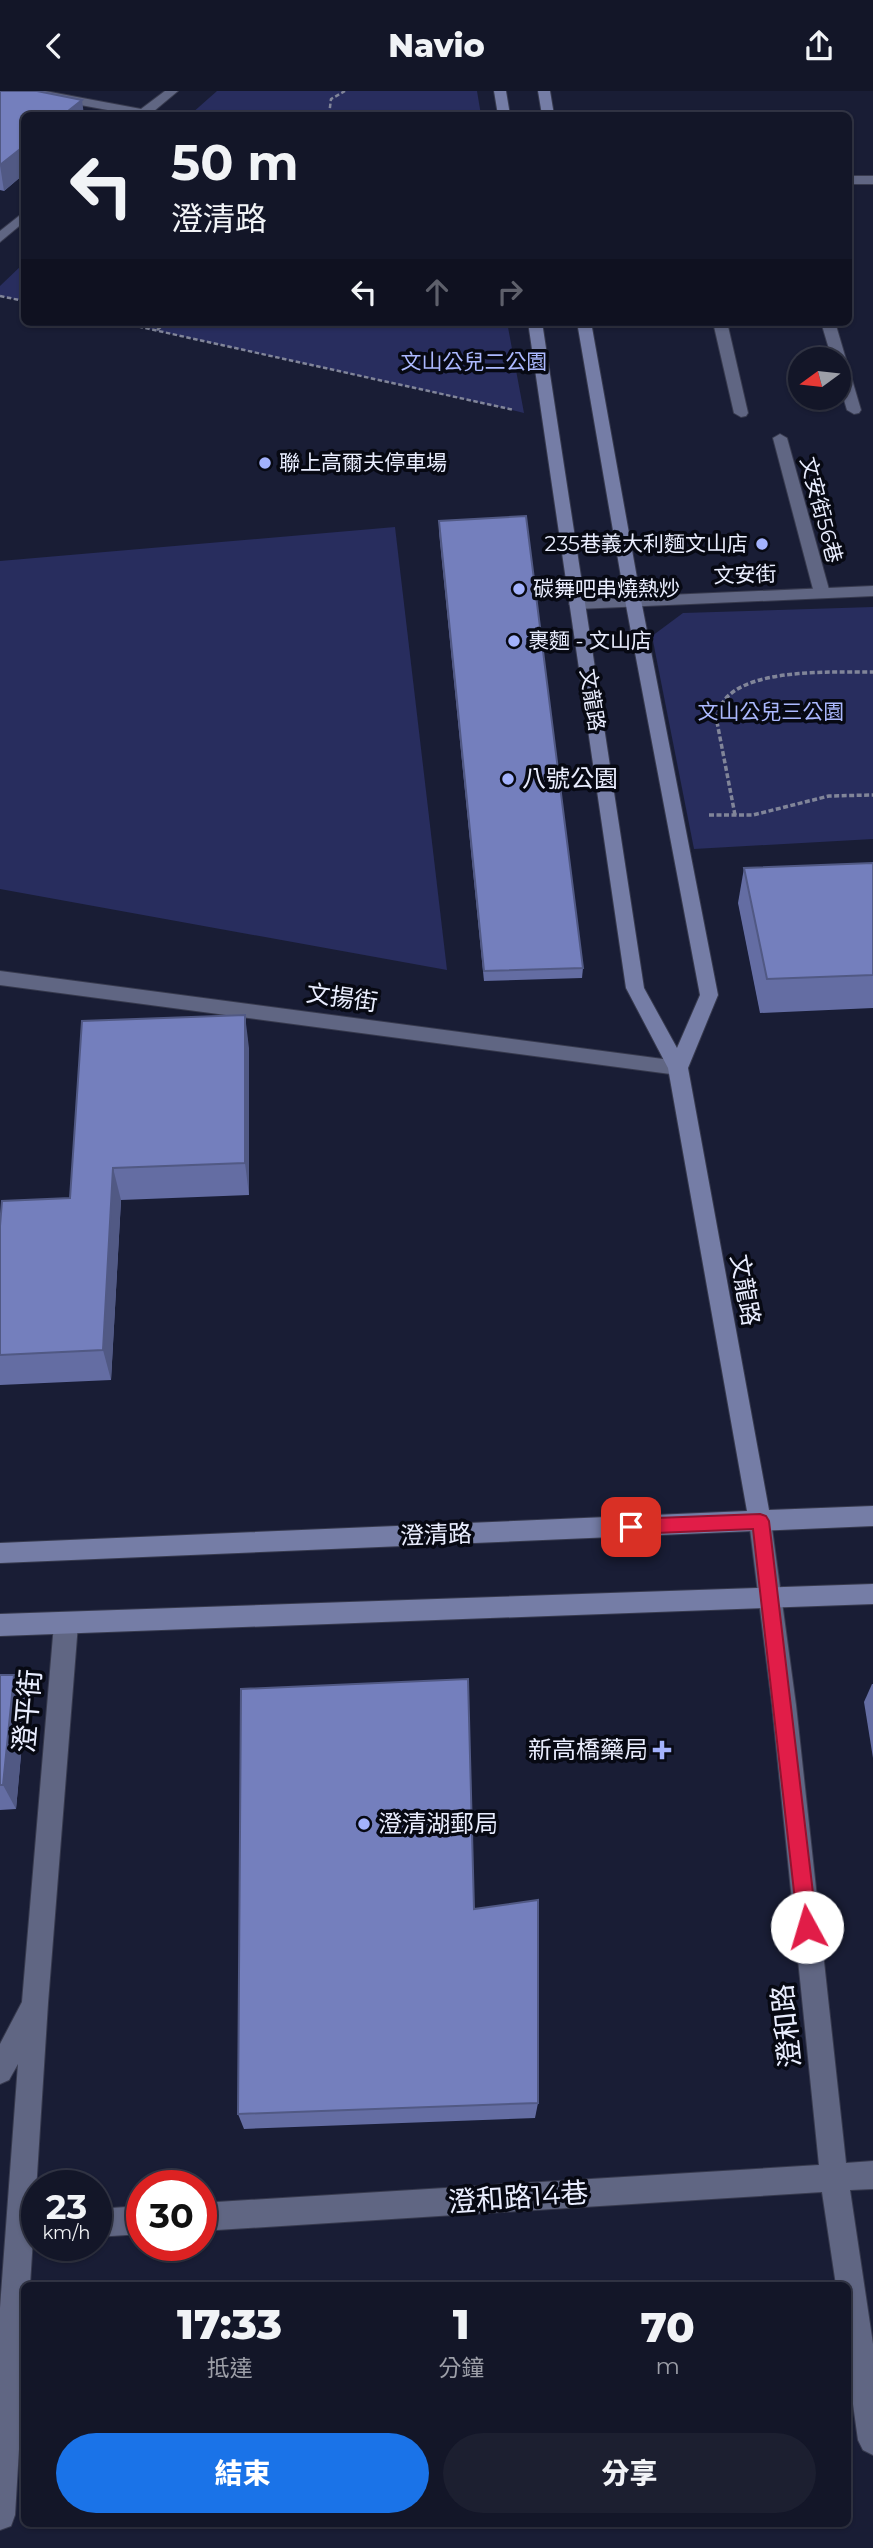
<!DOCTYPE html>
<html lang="zh-TW">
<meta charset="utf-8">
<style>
body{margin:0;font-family:Montserrat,"Noto Sans TC",sans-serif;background:#1c1f30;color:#f1f3f6;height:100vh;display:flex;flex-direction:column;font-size:26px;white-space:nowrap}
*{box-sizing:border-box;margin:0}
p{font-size:23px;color:#9d9fa8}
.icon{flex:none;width:38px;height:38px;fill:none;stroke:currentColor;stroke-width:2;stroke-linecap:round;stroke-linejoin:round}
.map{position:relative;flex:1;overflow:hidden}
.panel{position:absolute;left:21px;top:2191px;width:830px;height:245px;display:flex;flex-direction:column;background:#131628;border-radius:10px;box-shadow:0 2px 5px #0004,0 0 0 2px #323545}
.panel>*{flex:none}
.guide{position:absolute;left:21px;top:21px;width:831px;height:214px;border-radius:10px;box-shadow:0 2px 5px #0004,0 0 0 2px #323545;background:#131628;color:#f1f3f6;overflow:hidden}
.needle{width:46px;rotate:255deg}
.fabs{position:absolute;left:788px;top:256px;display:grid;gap:14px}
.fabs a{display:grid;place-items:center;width:63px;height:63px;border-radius:50%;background:#131628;box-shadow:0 2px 5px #0004,0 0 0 2px #323545;font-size:35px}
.speed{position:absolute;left:21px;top:2079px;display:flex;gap:14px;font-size:35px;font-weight:700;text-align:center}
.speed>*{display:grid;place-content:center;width:91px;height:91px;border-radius:50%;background:#131628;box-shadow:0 2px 5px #0004,0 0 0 2px #323545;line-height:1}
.speed small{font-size:18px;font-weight:400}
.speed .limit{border:10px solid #d22;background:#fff;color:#111}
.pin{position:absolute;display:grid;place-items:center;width:60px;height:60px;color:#fff;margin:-30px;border-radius:14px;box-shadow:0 4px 10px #0006}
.me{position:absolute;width:77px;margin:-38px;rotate:354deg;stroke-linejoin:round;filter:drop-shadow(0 0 5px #0008)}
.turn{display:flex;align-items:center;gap:24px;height:147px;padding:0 35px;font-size:32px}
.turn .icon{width:91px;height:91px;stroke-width:2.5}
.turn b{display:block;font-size:49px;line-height:60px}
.lanes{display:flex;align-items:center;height:66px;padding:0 35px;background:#0003;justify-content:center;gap:35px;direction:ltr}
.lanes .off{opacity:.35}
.eta{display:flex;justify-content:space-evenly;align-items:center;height:119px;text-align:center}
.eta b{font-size:42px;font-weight:800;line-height:49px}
.cta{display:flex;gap:14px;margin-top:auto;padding:14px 35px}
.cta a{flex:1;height:80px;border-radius:42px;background:#1a73e8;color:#fff;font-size:28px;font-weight:800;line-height:80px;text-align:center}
.cta a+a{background:#1c1f30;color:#f1f3f6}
header{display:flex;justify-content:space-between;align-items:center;height:91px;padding:0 35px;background:#131628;font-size:32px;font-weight:800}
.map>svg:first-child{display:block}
</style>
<header><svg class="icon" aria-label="back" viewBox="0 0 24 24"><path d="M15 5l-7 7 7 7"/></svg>Navio<svg class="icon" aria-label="share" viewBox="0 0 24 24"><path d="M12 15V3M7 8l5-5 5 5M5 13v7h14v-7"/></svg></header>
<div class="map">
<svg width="873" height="2457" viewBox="0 0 873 2457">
<rect width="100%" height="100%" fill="#191d35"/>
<g fill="#282d5e">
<polygon points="217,0 477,0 481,24 191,23"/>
<polygon points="24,172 24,210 0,205 0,195"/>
<polygon points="118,231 507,231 524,322 508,318"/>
<polygon points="395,436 447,879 0,798 0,470"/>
<polygon points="873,516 873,748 694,758 652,545 683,522"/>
</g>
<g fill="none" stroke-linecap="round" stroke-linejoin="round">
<defs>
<g id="lane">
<polygon points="713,231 727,231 748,322 746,325 741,326 734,322"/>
<polygon points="821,231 835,231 861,319 859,322 854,323 847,319 838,289 838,268 832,268"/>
<polygon points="780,343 787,347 830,502 828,505 822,507 814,502 773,347"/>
</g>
<g id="street">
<polygon points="20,0 45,0 141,18 165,0 178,0 154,20 161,24 135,24 26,4"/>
<rect x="849" y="85" width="24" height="8"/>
<polygon points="24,121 24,131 0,151 0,140"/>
<polygon points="873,495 873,505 577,518 569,513 577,508"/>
<polygon points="0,880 678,970 685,972 688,977 685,982 678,984 0,894"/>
<polygon points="760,1420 768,1423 771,1430 796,1614 846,2072 873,2070 873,2098 850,2099 873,2253 873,2364 863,2359 858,2349 847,2270 847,2194 836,2194 822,2101 201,2140 201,2112 819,2074 772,1614 749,1430 752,1423"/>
<polygon points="66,1522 74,1525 78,1533 48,1912 30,2194 24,2194 24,2276 15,2424 11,2435 0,2439 0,2217 18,1973 9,1989 0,1993 0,1953 22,1911 54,1533 58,1525"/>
<polygon points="142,2115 142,2143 96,2146 96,2118"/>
</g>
<g id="secondary">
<polygon points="494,0 506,0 510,24 498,24"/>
<polygon points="538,0 550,0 554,24 542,24"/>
<polygon points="528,231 542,231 644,897 677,957 700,904 625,509 577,231 591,231 641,509 718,904 688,977 769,1419 873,1415 873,1435 0,1472 0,1452 747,1420 668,977 626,897"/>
<polygon points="873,1493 873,1513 0,1545 0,1523"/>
</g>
</defs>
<use href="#lane" stroke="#373a4e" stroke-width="2"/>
<use href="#street" stroke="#373a4e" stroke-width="2"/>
<use href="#secondary" stroke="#373a4e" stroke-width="2"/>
<g stroke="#818599" stroke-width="2.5" stroke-dasharray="4.5 2.5" stroke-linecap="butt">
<polyline points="329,24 331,8 345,0"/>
<polyline points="0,205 24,210"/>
<polyline points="118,231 514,319"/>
<polyline points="157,239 167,231"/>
</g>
<g stroke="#818599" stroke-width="3.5" stroke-dasharray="5 2.5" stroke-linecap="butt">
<polyline points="709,724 753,724 829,705 873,704"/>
<path d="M735,724l-18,-93c0,-58 118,-49 156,-50"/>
</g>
<use href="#lane" fill="#606683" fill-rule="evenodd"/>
<use href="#street" fill="#606683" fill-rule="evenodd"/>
<use href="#secondary" fill="#757da6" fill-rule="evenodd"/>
</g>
<g fill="#646da3">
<polygon points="0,0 24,24 24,83 4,100 0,99"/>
<polygon points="439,430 583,877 582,887 484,890 439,441"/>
<polygon points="873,772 873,917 760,922 738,812 744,777"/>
<polygon points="249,957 249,1104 121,1109 111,1289 0,1294 0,1135 70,1107"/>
<polygon points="0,1584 14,1584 26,1610 16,1718 0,1719"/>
<polygon points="872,1593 873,1593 873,1667 864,1611"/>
<polygon points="474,1818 538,2012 535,2027 244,2038 238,2023"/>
</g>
<g fill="#515984">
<polygon points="82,9 84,24 63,24"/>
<polygon points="24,55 24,83 4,100 0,74"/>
<polygon points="245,924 249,957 249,1104 245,1072"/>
<polygon points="113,1077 121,1109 111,1289 103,1259"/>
<polygon points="14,1584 26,1610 16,1718 3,1694"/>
</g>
<g fill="#747fbd" stroke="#515984" stroke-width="2">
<polygon points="0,0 37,0 82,9 63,24 24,24 24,55 0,74"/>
<polygon points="526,425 583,877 484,880 439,430"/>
<polygon points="873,772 873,884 767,888 744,777"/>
<polygon points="245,924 245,1072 113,1077 103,1259 0,1264 0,1135 2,1110 70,1107 82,930"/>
<polygon points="0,1584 14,1584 3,1694 0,1694"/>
<polygon points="468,1588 474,1818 538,1809 538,2012 238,2023 241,1598"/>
</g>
<polygon fill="#e11d48" stroke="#92132f" stroke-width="2" points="760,1423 766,1425 769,1430 817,1836 814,1843 807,1846 801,1843 798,1836 753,1438 631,1443 625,1441 623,1436 625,1430 631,1428"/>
<g fill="#a3b2fc" stroke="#070913" stroke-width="2.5">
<circle cx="265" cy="372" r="7"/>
<circle cx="762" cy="453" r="7"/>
<circle cx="519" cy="498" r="7"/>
<circle cx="514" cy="550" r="7"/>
<circle cx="508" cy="688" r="7"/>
<path d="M658.5 1648.5h7v7h7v7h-7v7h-7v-7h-7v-7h7z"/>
<circle cx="364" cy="1733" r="7"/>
</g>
<g text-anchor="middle" stroke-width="7" stroke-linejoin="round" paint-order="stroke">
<g font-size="21" fill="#acb9ff" stroke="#070913">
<text x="474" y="278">文山公兒二公園</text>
<text x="771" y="628">文山公兒三公園</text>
</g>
<g font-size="21" fill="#e9edfe" stroke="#070913" text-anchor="start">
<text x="279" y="379">聯上高爾夫停車場</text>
<text x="748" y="460" text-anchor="end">235巷義大利麵文山店</text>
<text x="533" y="505">碳舞吧串燒熱炒</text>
<text x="528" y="557">裹麵 - 文山店</text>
</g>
<g font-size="21" fill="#e9edfe" stroke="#070913">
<text transform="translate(821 419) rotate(75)" y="7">文安街56巷</text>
<text transform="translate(745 484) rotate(-2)" y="7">文安街</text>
<text transform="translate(592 609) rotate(81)" y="7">文龍路</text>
</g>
<g font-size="24" fill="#e9edfe" stroke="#070913" text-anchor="start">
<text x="522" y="696">八號公園</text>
<text x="648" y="1667" text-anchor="end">新高橋藥局</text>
<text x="378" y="1741">澄清湖郵局</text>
</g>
<g font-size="24" fill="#e9edfe" stroke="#070913">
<text transform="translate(342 907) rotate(8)" y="8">文揚街</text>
<text transform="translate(745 1199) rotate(80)" y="8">文龍路</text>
<text transform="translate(436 1444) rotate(-2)" y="8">澄清路</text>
</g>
<g font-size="28" fill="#e9edfe" stroke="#070913">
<text transform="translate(27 1620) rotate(-85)" y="10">澄平街</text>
<text transform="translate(786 1935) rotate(-96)" y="10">澄和路</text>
<text transform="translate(518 2106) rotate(-4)" y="10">澄和路14巷</text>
</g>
</g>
</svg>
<div class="fabs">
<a><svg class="needle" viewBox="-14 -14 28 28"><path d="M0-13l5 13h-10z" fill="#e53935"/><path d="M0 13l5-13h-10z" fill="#9d9fa8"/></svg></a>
</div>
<div class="speed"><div>23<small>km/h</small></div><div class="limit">30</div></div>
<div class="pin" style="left:631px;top:1436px;background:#d93025"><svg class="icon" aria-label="arrive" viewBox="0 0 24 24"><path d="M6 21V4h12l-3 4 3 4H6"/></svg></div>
<svg class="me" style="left:807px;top:1836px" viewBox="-20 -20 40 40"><circle r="19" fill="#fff"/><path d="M0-13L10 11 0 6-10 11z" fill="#e11d48"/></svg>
<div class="guide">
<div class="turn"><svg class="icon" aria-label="left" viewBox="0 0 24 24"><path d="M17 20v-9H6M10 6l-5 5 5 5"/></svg><div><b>50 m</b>澄清路</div></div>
<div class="lanes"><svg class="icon" aria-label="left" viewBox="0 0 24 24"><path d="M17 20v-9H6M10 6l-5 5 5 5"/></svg><svg class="icon off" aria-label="ahead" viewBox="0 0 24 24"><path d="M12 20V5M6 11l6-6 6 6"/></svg><svg class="icon off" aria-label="right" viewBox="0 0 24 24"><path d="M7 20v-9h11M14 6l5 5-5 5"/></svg></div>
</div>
<section class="panel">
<div class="eta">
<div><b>17:33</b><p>抵達</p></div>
<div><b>1</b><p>分鐘</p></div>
<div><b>70</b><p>m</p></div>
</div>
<div class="cta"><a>結束</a><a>分享</a></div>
</section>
</div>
